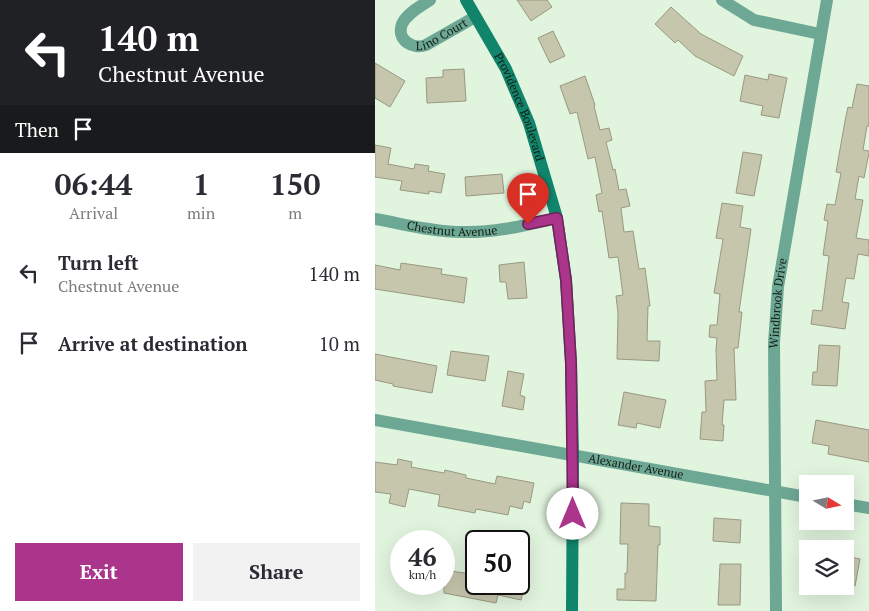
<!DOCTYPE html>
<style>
body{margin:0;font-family:"PT Serif",serif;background:#f2f2f3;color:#2b2b33;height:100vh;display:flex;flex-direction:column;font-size:19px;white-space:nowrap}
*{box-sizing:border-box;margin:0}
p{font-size:16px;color:#7c7c81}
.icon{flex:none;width:28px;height:28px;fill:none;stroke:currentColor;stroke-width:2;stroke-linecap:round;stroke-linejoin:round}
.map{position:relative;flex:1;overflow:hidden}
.details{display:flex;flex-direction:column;background:#fff;width:375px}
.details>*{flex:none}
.banner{background:#202124;color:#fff;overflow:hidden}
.needle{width:32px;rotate:100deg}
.fabs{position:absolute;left:424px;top:475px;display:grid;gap:10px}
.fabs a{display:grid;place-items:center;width:55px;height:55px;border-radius:0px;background:#fff;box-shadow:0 5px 20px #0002;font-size:25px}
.speed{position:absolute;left:15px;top:530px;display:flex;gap:10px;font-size:25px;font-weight:700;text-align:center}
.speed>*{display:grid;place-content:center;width:65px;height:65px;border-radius:50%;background:#fff;box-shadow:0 5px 20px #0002;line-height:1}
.speed small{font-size:12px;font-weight:400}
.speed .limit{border:2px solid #111;border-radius:8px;background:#fff;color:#111}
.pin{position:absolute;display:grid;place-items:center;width:42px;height:42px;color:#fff;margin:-51px -21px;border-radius:50% 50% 50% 0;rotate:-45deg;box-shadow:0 0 5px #0007}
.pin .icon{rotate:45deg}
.me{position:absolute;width:55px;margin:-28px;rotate:0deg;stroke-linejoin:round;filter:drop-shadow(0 0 4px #0008)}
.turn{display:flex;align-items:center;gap:18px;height:105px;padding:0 15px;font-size:22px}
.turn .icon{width:65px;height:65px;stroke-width:2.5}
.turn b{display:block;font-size:35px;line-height:42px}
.then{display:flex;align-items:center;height:48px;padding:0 15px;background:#0003;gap:10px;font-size:19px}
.eta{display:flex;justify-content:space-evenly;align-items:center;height:85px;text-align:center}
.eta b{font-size:30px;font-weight:600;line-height:35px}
.primary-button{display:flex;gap:10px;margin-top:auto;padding:10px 15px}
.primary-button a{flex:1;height:58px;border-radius:0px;background:#ac358c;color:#fff;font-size:20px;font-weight:600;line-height:58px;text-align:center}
.primary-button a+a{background:#f2f2f3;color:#2b2b33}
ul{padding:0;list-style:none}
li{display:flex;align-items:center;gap:15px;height:70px;padding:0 15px}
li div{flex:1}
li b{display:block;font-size:19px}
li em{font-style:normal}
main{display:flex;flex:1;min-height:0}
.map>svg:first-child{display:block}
</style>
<main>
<section class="details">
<div class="banner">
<div class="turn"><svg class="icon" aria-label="left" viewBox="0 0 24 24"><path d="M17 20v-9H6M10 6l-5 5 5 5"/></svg><div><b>140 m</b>Chestnut Avenue</div></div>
<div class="then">Then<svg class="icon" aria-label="arrive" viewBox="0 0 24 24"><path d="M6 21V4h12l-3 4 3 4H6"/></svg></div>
</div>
<div class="eta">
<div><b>06:44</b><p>Arrival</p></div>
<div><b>1</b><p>min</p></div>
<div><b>150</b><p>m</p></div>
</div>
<ul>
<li><svg class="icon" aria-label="left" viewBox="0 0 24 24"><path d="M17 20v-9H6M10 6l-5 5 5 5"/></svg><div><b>Turn left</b><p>Chestnut Avenue</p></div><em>140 m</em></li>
<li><svg class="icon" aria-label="arrive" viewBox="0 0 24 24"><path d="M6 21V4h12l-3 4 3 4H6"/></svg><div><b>Arrive at destination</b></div><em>10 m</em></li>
</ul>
<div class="primary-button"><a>Exit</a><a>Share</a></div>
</section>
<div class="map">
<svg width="494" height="611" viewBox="0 0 494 611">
<rect width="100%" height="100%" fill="#e1f4de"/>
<g fill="#c5c6ac" stroke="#999981">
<polygon points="142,0 172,0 177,7 156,21"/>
<polygon points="296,7 326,34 368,56 359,76 320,56 303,40 300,43 280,24"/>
<polygon points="178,31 190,56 175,63 163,38"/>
<polygon points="0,63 30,81 15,107 0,98"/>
<polygon points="89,69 91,101 52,103 51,78 68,77 68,70"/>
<polygon points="394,74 412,78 404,118 386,115 388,106 365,101 370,75 393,80"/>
<polygon points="210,76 220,105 219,106 225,130 234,128 237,140 231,142 238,170 240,169 244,190 251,189 255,206 246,208 249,232 258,231 264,269 270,268 275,306 273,306 272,341 285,341 284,361 242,359 243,313 241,296 248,295 243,257 234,258 227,211 224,212 221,195 227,193 220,157 213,159 202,112 195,114 185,86"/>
<polygon points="482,84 494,86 494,126 492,126 488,150 494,151 494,153 489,178 484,176 480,199 488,200 481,238 494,240 494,256 483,254 479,279 471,278 467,302 474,303 470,329 436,324 438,310 447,311 454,256 448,255 453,221 449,220 452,204 460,205 466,173 461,172 470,121 473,107 477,108"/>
<polygon points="0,145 16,148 13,164 39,169 40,164 54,166 53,171 70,174 66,193 54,191 54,194 25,190 27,181 0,177"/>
<polygon points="368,152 387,155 379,196 361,193"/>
<polygon points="127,174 129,193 91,196 90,177"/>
<polygon points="347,203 368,206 365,227 376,229 364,312 367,312 363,348 359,348 361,400 349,400 347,425 349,425 348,441 325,439 327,412 331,412 330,381 342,380 341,350 342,338 334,337 335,325 342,325 345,294 339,293 348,239 341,238"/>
<polygon points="149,262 152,298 133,299 131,282 125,282 124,265"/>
<polygon points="26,263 67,269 66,274 92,278 89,303 0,289 0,265 25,270"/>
<polygon points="444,345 465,346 462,386 437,385 438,372 442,372"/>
<polygon points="76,351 114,356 110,381 72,375"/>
<polygon points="0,354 62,366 57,393 18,386 18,384 0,380"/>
<polygon points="133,371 149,374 145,395 150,397 148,410 127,406"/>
<polygon points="249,392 291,400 285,428 262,423 261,428 243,425"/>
<polygon points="441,420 494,430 494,462 453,454 454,446 437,443"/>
<polygon points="23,459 37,462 36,467 69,473 70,470 91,475 91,478 120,484 122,476 159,483 155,503 149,501 147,509 135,506 133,515 101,509 100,513 63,506 65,495 34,489 30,507 14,503 16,494 0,492 0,462 22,465"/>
<polygon points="246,503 274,504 274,526 285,527 285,545 283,545 281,601 242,600 242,589 250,589 250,573 252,573 253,544 245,544"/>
<polygon points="339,518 366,520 365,543 338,541"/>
<polygon points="470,556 485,559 480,586 470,584"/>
<polygon points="345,564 366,564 365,605 343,605"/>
<polygon points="69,570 96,574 94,584 150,584 146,600 123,595 121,603 69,593"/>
</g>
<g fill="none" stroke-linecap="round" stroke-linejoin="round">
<g stroke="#6da895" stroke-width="12">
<path id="s1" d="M55,0c-9,6 -23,13 -28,24 -6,16 11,26 24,21l49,-28"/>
<polyline points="347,0 379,20 445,34"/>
<path id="s2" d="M0,219c29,5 58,13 87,13 33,1 64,-7 95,-14"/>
<path id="s3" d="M0,420l432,77"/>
<polyline points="470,504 494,508"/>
<path id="s4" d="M401,611l-2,-268 4,-56 49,-287"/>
</g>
<path stroke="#10856c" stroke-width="12" id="s5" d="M91,0l40,69 23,54 28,95 9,62 5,83 2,92 -1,156"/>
</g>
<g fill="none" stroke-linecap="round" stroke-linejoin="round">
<defs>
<polyline id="route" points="153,224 182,218 191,280 196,363 198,514"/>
</defs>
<use href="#route" stroke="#70225b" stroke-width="12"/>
<use href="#route" stroke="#ac358c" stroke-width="9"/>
</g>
<g text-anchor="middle" stroke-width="4" stroke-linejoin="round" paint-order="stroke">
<g font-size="12" fill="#151c14" stroke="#e1f4de">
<text dy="4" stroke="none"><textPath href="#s1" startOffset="96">Lino Court</textPath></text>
<text dy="4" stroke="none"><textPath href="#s5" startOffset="120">Providence Boulevard</textPath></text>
<text dy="4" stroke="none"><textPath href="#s2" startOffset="78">Chestnut Avenue</textPath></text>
<text dy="4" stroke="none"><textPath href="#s4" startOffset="308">Windbrook Drive</textPath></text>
<text dy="4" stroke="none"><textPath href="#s3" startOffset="265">Alexander Avenue</textPath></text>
</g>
</g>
</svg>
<div class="fabs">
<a><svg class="needle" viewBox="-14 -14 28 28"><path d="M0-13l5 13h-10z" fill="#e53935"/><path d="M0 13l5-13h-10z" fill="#7c7c81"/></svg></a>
<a><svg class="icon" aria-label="layers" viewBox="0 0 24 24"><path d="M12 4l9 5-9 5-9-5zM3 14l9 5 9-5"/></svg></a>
</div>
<div class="speed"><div>46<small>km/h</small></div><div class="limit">50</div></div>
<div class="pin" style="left:153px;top:224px;background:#d93025"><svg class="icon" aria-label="arrive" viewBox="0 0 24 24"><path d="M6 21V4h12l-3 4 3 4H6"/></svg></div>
<svg class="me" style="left:198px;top:514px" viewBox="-20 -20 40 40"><circle r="19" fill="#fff"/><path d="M0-13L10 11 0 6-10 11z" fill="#ac358c"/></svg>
</div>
</main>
